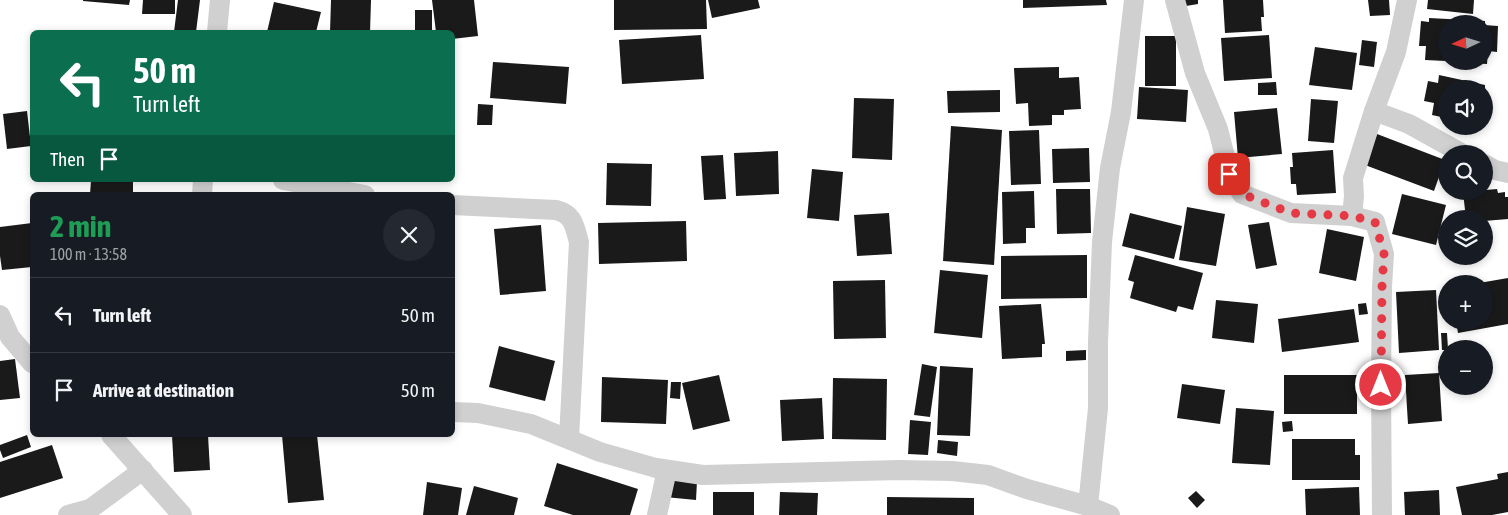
<!DOCTYPE html>
<meta charset="utf-8">
<style>
body{margin:0;font-family:"Asap Condensed",sans-serif;background:#242831;color:#f1f3f6;height:100vh;display:flex;flex-direction:column;font-size:19px;white-space:nowrap}
*{box-sizing:border-box;margin:0}
p{font-size:16px;color:#9ea1a6}
.icon{flex:none;width:28px;height:28px;fill:none;stroke:currentColor;stroke-width:2;stroke-linecap:round;stroke-linejoin:round}
.map{position:relative;flex:1;overflow:hidden}
.panel{position:absolute;left:30px;top:192px;width:425px;height:245px;display:flex;flex-direction:column;background:#171b24;border-radius:8px;box-shadow:0 2px 8px #0003}
.panel>*{flex:none}
.banner{position:absolute;left:30px;top:30px;width:425px;height:152px;border-radius:8px;box-shadow:0 2px 8px #0003;background:#0b6e4f;color:#fff;overflow:hidden}
.needle{width:32px;rotate:266deg}
.fabs{position:absolute;left:1438px;top:15px;display:grid;gap:10px}
.fabs a{display:grid;place-items:center;width:55px;height:55px;border-radius:50%;background:#171b24;box-shadow:0 2px 8px #0003;font-size:25px}
.pin{position:absolute;display:grid;place-items:center;width:42px;height:42px;color:#fff;margin:-21px;border-radius:10px;box-shadow:0 2px 8px #0006}
.me{position:absolute;width:55px;margin:-28px;rotate:0deg;stroke-linejoin:round;filter:drop-shadow(0 0 4px #0008)}
.turn{display:flex;align-items:center;gap:18px;height:105px;padding:0 20px;font-size:22px}
.turn .icon{width:65px;height:65px;stroke-width:2.5}
.turn b{display:block;font-size:35px;line-height:42px}
.then{display:flex;align-items:center;height:48px;padding:0 20px;background:#0003;gap:10px;font-size:19px}
.round{display:grid;place-items:center;flex:none;width:52px;height:52px;border-radius:26px;background:#242831}
.summary{display:flex;align-items:center;justify-content:space-between;height:85px;padding:0 20px}
h1{font-size:30px;font-weight:700;line-height:38px;color:#1e9e55}
ul{padding:0;list-style:none}
li{display:flex;align-items:center;gap:15px;height:75px;padding:0 20px;border-top:1px solid #363941}
li div{flex:1}
li b{display:block;font-size:19px}
li em{font-style:normal}
.map>svg:first-child{display:block}
</style>
<div class="map">
<svg width="1508" height="515" viewBox="0 0 1508 515">
<rect width="100%" height="100%" fill="#fff"/>
<g fill="#1a1a1a">
<polygon points="83,0 130,0 129,5 83,1"/>
<polygon points="143,0 175,0 175,14 142,14"/>
<polygon points="178,0 200,0 196,32 174,32"/>
<polygon points="331,0 371,0 370,32 330,32"/>
<polygon points="432,0 474,0 478,36 452,39 452,32 436,32"/>
<polygon points="614,0 706,0 707,29 614,30"/>
<polygon points="708,0 758,0 760,8 712,18"/>
<polygon points="1023,0 1106,0 1107,5 1023,8"/>
<polygon points="1179,0 1198,0 1198,4 1180,7"/>
<polygon points="1223,0 1263,0 1264,17 1261,17 1262,31 1225,33"/>
<polygon points="1368,0 1389,0 1390,15 1370,16"/>
<polygon points="1428,0 1474,0 1473,14 1427,9"/>
<polygon points="274,2 321,12 316,32 267,32"/>
<rect x="415" y="10" width="17" height="21"/>
<polygon points="1429,18 1485,21 1485,24 1446,24 1446,61 1425,60 1426,46 1419,46 1421,21 1429,22"/>
<polygon points="1484,25 1498,26 1497,52 1488,51 1487,64 1469,63 1469,61 1484,61"/>
<polygon points="701,35 704,79 622,84 619,40"/>
<polygon points="1269,35 1272,78 1224,81 1221,38"/>
<rect x="1145" y="36" width="31" height="50"/>
<polygon points="1362,40 1377,42 1374,67 1359,65"/>
<polygon points="1315,47 1357,53 1352,90 1309,85"/>
<polygon points="493,62 569,67 566,104 490,98"/>
<polygon points="1059,67 1059,78 1079,77 1081,109 1064,110 1064,115 1052,115 1052,125 1029,126 1028,103 1016,104 1014,68"/>
<polygon points="1439,75 1485,85 1485,89 1446,89 1446,118 1432,115 1434,103 1424,101 1428,81 1438,83"/>
<polygon points="1276,82 1277,95 1258,95 1258,83"/>
<polygon points="1139,87 1188,90 1186,122 1137,119"/>
<polygon points="1000,90 1000,112 948,113 947,91"/>
<polygon points="854,98 894,99 892,160 852,158"/>
<polygon points="1311,99 1338,101 1334,143 1308,141"/>
<polygon points="478,104 493,105 492,125 477,125"/>
<polygon points="1277,108 1282,154 1238,158 1234,112"/>
<polygon points="27,111 31,146 7,149 3,114"/>
<polygon points="951,126 1002,130 994,265 943,261"/>
<polygon points="1039,130 1041,184 1011,185 1009,131"/>
<polygon points="1377,134 1445,160 1434,191 1365,165"/>
<polygon points="1089,148 1090,182 1053,183 1052,149"/>
<polygon points="1333,150 1336,193 1297,195 1296,184 1291,184 1290,167 1293,167 1292,153"/>
<polygon points="778,151 779,194 736,196 734,153"/>
<polygon points="723,155 726,199 704,200 701,156"/>
<polygon points="607,163 652,164 651,206 606,205"/>
<polygon points="812,169 843,172 839,221 807,218"/>
<polygon points="91,180 133,180 133,195 90,195"/>
<polygon points="1056,189 1090,189 1091,233 1057,234"/>
<polygon points="1497,189 1498,193 1505,192 1505,197 1508,197 1508,219 1484,221 1484,219 1466,219 1463,192"/>
<polygon points="1034,191 1035,228 1026,228 1026,243 1003,244 1002,192"/>
<polygon points="1402,194 1446,205 1436,245 1392,234"/>
<polygon points="1187,207 1225,214 1216,266 1179,260"/>
<polygon points="889,213 892,254 857,256 854,215"/>
<polygon points="1130,213 1182,226 1174,259 1122,246"/>
<polygon points="686,221 687,261 599,264 598,223"/>
<polygon points="1269,222 1277,265 1256,269 1248,225"/>
<polygon points="32,223 32,267 2,270 0,256 0,227"/>
<polygon points="541,225 546,291 500,295 494,229"/>
<polygon points="1327,229 1364,237 1356,281 1319,273"/>
<polygon points="1087,255 1087,298 1001,299 1001,256"/>
<polygon points="1135,255 1203,273 1193,310 1178,306 1176,312 1130,298 1134,282 1128,280"/>
<polygon points="940,270 988,275 982,338 934,333"/>
<polygon points="1508,278 1508,324 1458,333 1456,321 1484,321 1484,284 1479,283"/>
<polygon points="885,280 886,338 834,339 833,281"/>
<polygon points="1436,290 1439,350 1399,353 1396,292"/>
<polygon points="1216,300 1258,304 1254,343 1212,338"/>
<polygon points="1366,303 1368,314 1359,315 1358,304"/>
<polygon points="1041,304 1045,344 1042,344 1042,357 1002,359 999,306"/>
<polygon points="1354,309 1359,342 1282,352 1278,319"/>
<polygon points="1441,333 1447,333 1448,349 1446,350 1442,350"/>
<polygon points="499,346 555,361 545,401 489,387"/>
<polygon points="1086,350 1086,360 1066,361 1066,351"/>
<polygon points="15,359 20,398 0,400 0,361"/>
<polygon points="922,364 937,367 930,417 914,415"/>
<polygon points="940,366 973,368 970,436 937,435"/>
<polygon points="1439,373 1442,421 1408,424 1405,375"/>
<polygon points="719,375 730,421 693,430 682,383"/>
<rect x="1284" y="375" width="73" height="39"/>
<polygon points="602,377 668,380 666,424 601,422"/>
<polygon points="833,378 887,379 886,440 832,439"/>
<polygon points="671,382 681,382 680,399 670,398"/>
<polygon points="1182,384 1225,390 1220,424 1177,418"/>
<polygon points="822,398 824,439 782,441 780,400"/>
<polygon points="1236,408 1274,411 1270,465 1232,463"/>
<polygon points="910,420 931,422 928,455 908,454"/>
<polygon points="1292,421 1293,431 1283,432 1282,422"/>
<polygon points="27,435 31,447 3,458 0,450 0,445"/>
<polygon points="172,435 208,435 210,470 174,472"/>
<polygon points="282,435 317,435 324,500 288,503"/>
<polygon points="1292,439 1355,439 1355,455 1360,455 1360,480 1292,480"/>
<polygon points="938,440 958,442 957,456 937,453"/>
<polygon points="52,445 63,478 0,498 0,462"/>
<polygon points="557,463 638,489 630,515 573,515 544,506"/>
<polygon points="1508,472 1508,512 1492,515 1462,515 1456,487 1498,479 1497,474"/>
<polygon points="667,479 697,481 696,500 665,497"/>
<polygon points="427,482 462,488 458,515 423,515"/>
<polygon points="474,486 518,498 514,515 466,515"/>
<polygon points="1359,487 1360,515 1306,515 1305,489"/>
<polygon points="1439,490 1440,515 1405,515 1404,492"/>
<polygon points="1196,491 1205,500 1197,508 1188,498"/>
<rect x="713" y="492" width="41" height="23"/>
<polygon points="780,492 818,493 817,515 779,515"/>
<polygon points="887,497 974,498 974,515 887,515"/>
</g>
<g fill="none" stroke-linecap="round" stroke-linejoin="round">
<g stroke="#d0d0d0" stroke-width="20">
<polyline points="1175,0 1195,73 1218,129 1229,173 1242,194 1291,213 1352,216"/>
<polyline points="217,32 220,0"/>
<polyline points="1374,111 1409,124 1463,154"/>
<polyline points="1484,164 1495,170 1508,173"/>
<polyline points="283,180 365,195"/>
<polyline points="202,195 203,180"/>
<path d="M452,205l104,5c18,5 18,15 23,32l-10,197"/>
<polyline points="0,315 10,337 32,363"/>
<polyline points="452,412 478,413 531,424 600,452 656,468 703,475 899,470 952,471 988,475 1027,489 1088,506 1110,515"/>
<polyline points="111,435 182,515"/>
<polyline points="1088,506 1098,408 1098,342 1102,242 1110,168 1121,112 1134,0"/>
<polyline points="68,515 90,509 143,470"/>
<polyline points="657,515 667,470"/>
<polyline points="1382,515 1381,385 1382,287 1384,254 1375,222 1352,216 1354,196 1353,178 1374,111 1396,52 1407,0"/>
</g>
</g>
<g fill="none" stroke-linecap="round" stroke-linejoin="round">
<polyline stroke="#e63946" stroke-width="9" stroke-dasharray="0 16.2" points="1229,174 1242,194 1291,213 1352,216 1375,222 1384,254 1382,287 1381,385"/>
</g>
</svg>
<div class="fabs">
<a><svg class="needle" viewBox="-14 -14 28 28"><path d="M0-13l5 13h-10z" fill="#e53935"/><path d="M0 13l5-13h-10z" fill="#9ea1a6"/></svg></a>
<a><svg class="icon" aria-label="sound" viewBox="0 0 24 24"><path d="M4 9h4l5-4v14l-5-4H4zM17 9q2 3 0 6"/></svg></a>
<a><svg class="icon" aria-label="search" viewBox="0 0 24 24"><circle cx="10" cy="10" r="6"/><path d="M15 15l6 6"/></svg></a>
<a><svg class="icon" aria-label="layers" viewBox="0 0 24 24"><path d="M12 4l9 5-9 5-9-5zM3 14l9 5 9-5"/></svg></a>
<a>+</a>
<a>−</a>
</div>
<div class="pin" style="left:1229px;top:174px;background:#d93025"><svg class="icon" aria-label="arrive" viewBox="0 0 24 24"><path d="M6 21V4h12l-3 4 3 4H6"/></svg></div>
<svg class="me" style="left:1381px;top:385px" viewBox="-20 -20 40 40"><circle r="17" fill="#e63946" stroke="#fff" stroke-width="3"/><path d="M0-11L8 9 0 5-8 9z" fill="#fff"/></svg>
<div class="banner">
<div class="turn"><svg class="icon" aria-label="left" viewBox="0 0 24 24"><path d="M17 20v-9H6M10 6l-5 5 5 5"/></svg><div><b>50 m</b>Turn left</div></div>
<div class="then">Then<svg class="icon" aria-label="arrive" viewBox="0 0 24 24"><path d="M6 21V4h12l-3 4 3 4H6"/></svg></div>
</div>
<section class="panel">
<div class="summary"><div><h1>2 min</h1><p>100 m · 13:58</p></div><a class="round"><svg class="icon" aria-label="close" viewBox="0 0 24 24"><path d="M6 6l12 12M18 6L6 18"/></svg></a></div>
<ul>
<li><svg class="icon" aria-label="left" viewBox="0 0 24 24"><path d="M17 20v-9H6M10 6l-5 5 5 5"/></svg><div><b>Turn left</b></div><em>50 m</em></li>
<li><svg class="icon" aria-label="arrive" viewBox="0 0 24 24"><path d="M6 21V4h12l-3 4 3 4H6"/></svg><div><b>Arrive at destination</b></div><em>50 m</em></li>
</ul>
</section>
</div>
